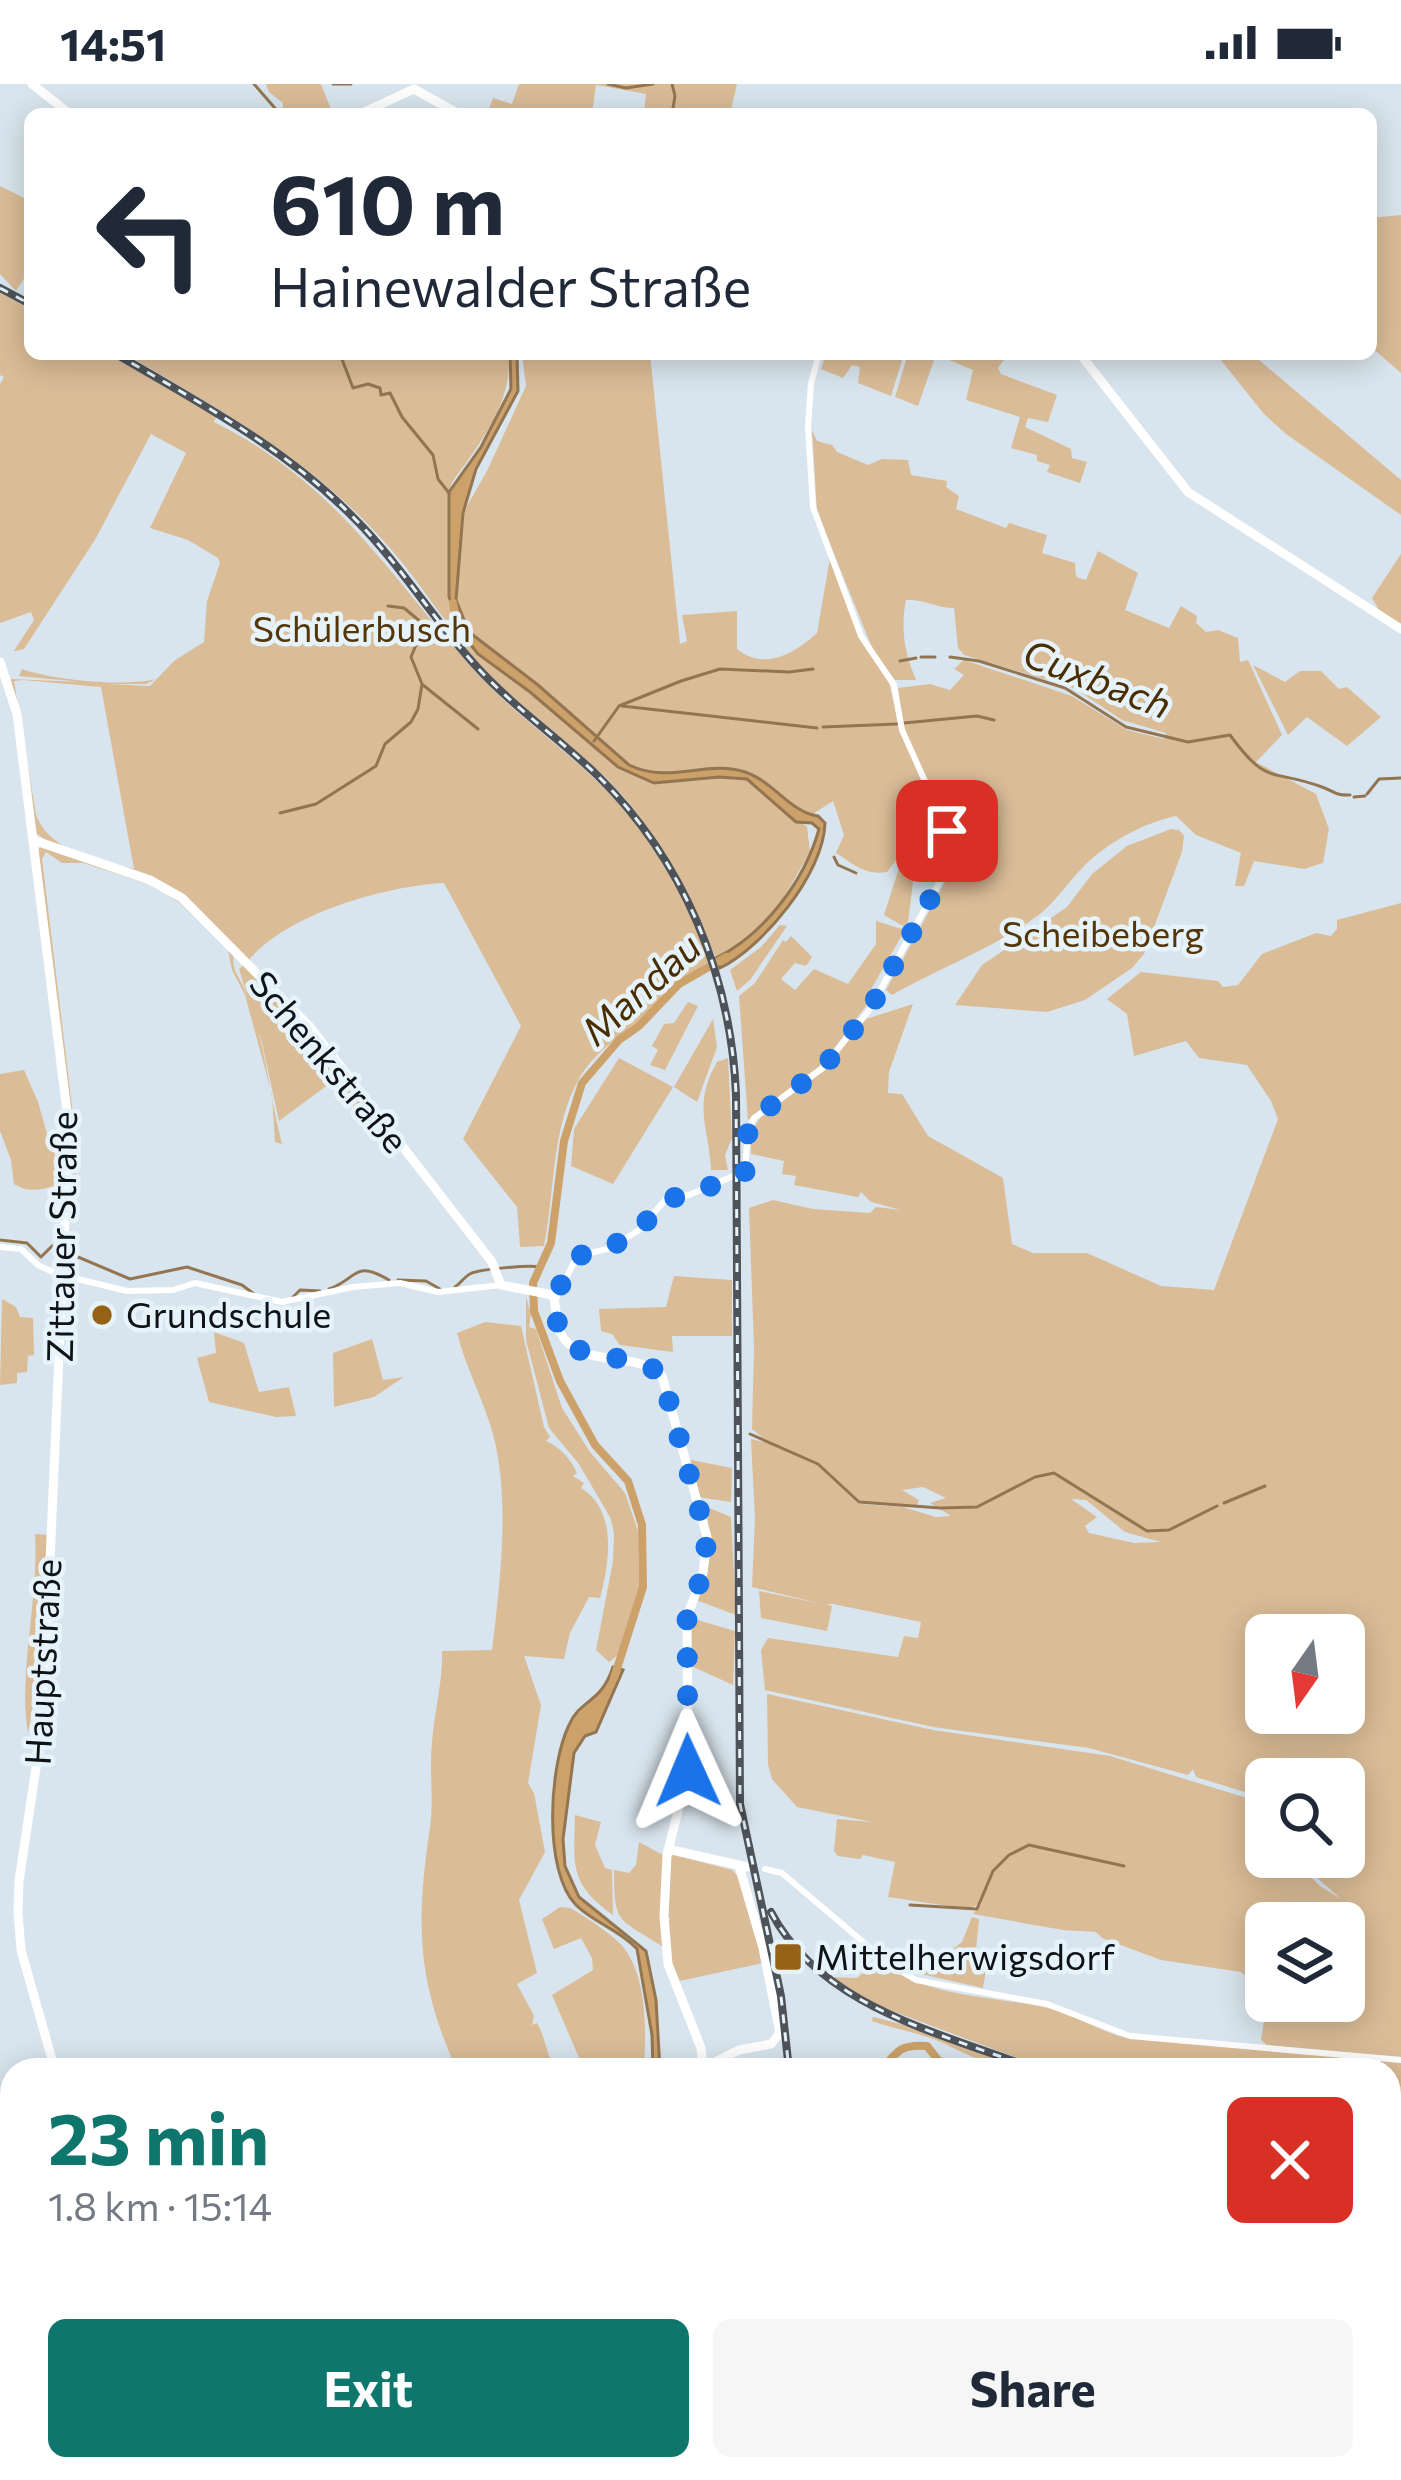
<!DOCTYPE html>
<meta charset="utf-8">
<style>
body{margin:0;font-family:Commissioner,sans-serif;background:#f6f6f7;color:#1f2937;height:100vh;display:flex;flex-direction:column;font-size:45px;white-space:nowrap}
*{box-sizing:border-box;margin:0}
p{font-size:39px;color:#747a83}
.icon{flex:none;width:66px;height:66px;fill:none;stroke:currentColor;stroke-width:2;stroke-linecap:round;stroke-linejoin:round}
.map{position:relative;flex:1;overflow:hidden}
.side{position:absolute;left:0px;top:1974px;width:1401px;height:423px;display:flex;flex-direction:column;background:#fff;border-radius:36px 36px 0 0;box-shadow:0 6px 30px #0003}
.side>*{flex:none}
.banner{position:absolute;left:24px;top:24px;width:1353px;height:252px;border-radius:18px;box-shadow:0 6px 30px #0003;background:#fff;color:#1f2937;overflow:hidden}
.needle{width:78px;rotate:194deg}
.fabs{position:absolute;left:1245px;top:1530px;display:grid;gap:24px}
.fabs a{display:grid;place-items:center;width:120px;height:120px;border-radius:18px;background:#fff;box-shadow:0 6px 30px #0003;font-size:60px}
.pin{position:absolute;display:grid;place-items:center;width:102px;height:102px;color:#fff;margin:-51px;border-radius:24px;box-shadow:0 6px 18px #0006}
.me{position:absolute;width:132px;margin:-66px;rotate:359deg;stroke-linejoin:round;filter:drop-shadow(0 0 9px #0008)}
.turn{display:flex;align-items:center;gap:42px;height:252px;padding:0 48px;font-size:54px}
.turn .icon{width:156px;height:156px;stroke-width:2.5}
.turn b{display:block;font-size:84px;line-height:102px}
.round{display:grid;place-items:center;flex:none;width:126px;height:126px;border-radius:18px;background:#f6f6f7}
.overview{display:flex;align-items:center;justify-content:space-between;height:204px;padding:0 48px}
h1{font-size:72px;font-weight:700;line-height:90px;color:#0f766e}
.cta{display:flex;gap:24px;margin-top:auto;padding:24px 48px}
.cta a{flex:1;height:138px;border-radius:18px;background:#0f766e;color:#fff;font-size:48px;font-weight:700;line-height:138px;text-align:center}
.cta a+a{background:#f6f6f7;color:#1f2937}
.status{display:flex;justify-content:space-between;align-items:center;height:84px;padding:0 60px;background:#fff;direction:ltr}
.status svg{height:33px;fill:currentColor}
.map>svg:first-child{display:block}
</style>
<div class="status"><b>14:51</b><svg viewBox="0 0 49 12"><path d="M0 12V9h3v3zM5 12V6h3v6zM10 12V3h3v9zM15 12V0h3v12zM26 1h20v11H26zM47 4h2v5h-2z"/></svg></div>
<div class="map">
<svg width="1401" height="2396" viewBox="0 0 1401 2396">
<rect width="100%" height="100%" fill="#d9e5ee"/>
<g fill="#dabc97" fill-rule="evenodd">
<polygon points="266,0 321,0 333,30 282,30 283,19 269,8"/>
<polygon points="519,0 737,0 730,30 644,30 646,10 596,1 592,30 487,30 493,14 512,20"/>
<polygon points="0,102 30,117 30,185 16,207 0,190"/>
<polygon points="1401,131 1401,289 1371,263 1371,134"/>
<path d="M0,208l30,17v45h80l106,63 -2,5c123,61 175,154 262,250 37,41 84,73 123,111 50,49 86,112 111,178 -25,15 -42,33 -63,53 -23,20 -51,36 -67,63 -29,50 -25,114 -36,169l-24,1 -3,-40 -54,-68 58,-113 -77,-143c-59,3 -158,31 -196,78l-65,-64 -130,-52 -17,-12 -25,-154 70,3 -62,-6 3,-7c30,11 103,18 134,10l-10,5h-38l42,2 24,-25 30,-19 3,-41 13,-38 -2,-5 -30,-18 -38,-12 36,-75 -35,-19 -55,104 -72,111 -10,2 20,-31 -3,-8 -31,11v-239l4,-7 -4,-2zM23,596l78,7 33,182c-36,-9 -84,-17 -98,-54l-22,-134z"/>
<path d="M125,270h383c5,39 -18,75 -40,106 -8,13 -15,17 -19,31l2,114 27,49 52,37 88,76 36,16 65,-6 28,2 60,48 3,25 -30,52 -24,29 -40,25c-28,-68 -61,-133 -115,-185 -35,-33 -75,-62 -110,-96 -38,-40 -65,-88 -102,-130 -74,-85 -168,-137 -264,-193z"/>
<path d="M522,270h128l30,290 7,-3 -5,-26 55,-4v38c27,22 57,5 80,-16l13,-75 32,83 26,36 11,51 49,115 -3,6 -16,-1 -14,19 -7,55 -5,4 -19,-11 17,-53 -4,-3 -10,13c-21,4 -34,-8 -51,-19l8,-18 -11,-34 -20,13 -9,1 -45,-36 -18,-9 -69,5 -27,-2 -16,-8 -91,-80 -70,-53 -12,-32 7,-87 24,-42 39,-85z"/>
<polygon points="826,270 904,270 891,312 858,299 860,283 852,281 843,294 821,285"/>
<polygon points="908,270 934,276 918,322 895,313"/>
<polygon points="1008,270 998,284 1001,290 1057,311 1048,338 1028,334 1025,343 1071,365 1072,374 1087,378 1080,399 1047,388 1050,381 1037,377 1037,371 1011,364 1020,333 966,316 973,286 937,271"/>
<polygon points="1216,270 1252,270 1401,396 1401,431 1286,350 1264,330"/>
<path d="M812,346l5,11 15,4 5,7 31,13 14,-6 26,1 3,15 36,6 -1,6 13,9 -3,13 50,19 3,-5 38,12 -5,18 33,10 1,14 10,3 12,-29 40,22 -13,37 44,18 12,-22 16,10 -1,7 10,9 12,-2 20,8 2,24 8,-2 34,75 -26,27 60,32 13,35 -6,34 -19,6 -50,-8 -10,25h-9l6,-33 -45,-18 -20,-19c-33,7 -67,26 -91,49 -18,18 -31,40 -52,54 -45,32 -94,49 -141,76l-6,-5 64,-117c15,-51 -33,-98 -46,-146 -4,-13 -4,-27 -6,-39l32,-4 20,6 14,-15 -10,-6 10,-9 108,36 55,34 37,9 2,-6 -44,-13 -48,-32 -110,-33 -6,-7 -4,-40c-18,0 -30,-9 -48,-8 -6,29 -1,54 10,80h-21l-22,-30 -56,-138z"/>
<polygon points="1401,470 1401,542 1379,526 1372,514"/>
<polygon points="1253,581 1285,598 1300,587 1321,587 1339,605 1347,603 1381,633 1347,662 1307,633 1288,651"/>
<polygon points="1171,745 1179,746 1184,752 1182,768 1144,870 1132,884 1085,916 1047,928 955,921 982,881 1067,823 1092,790 1127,762"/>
<path d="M40,763l113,36 28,18 53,53c-3,16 4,20 10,34 21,49 25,106 38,156l-7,-2 -3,-47 -27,-100 -13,-25 -4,-20 -48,-47 -28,-18 -69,-22h-21l-16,-11 -4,7 32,263 2,55 -5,2 -2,-81 -31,-247z"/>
<path d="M1401,819v1154l-134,-12 -6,-5 6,-39h77v-78h-78v70l-25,-21 -80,-12 -59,-22 -6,-6 -33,-2 -90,-16 9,-11 -14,6 -80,-12 7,-35 -32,-7 -3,4 -22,-3 -4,-5 3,-32 35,3 -75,-15 -25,-28 -4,-15 -1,-70 166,36 177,26 150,46 6,7v48h24l30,29 21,13 -48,-42h51v-78h-78v25l-18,-11 -52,-16 -3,-8 -5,6 -99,-27 -156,-21 -168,-37 -4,-40 7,-12 130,19 6,-21 14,2 3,-16 -88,-18h-7l6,2 -5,25 -66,-13 -2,-27 63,13 -70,-17 3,-69 -4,-79 18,4 -17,-14 2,-81 -5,-140 24,-8 40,9 57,4 6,-6 25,3 -30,-8 -10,-10 -3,5 -64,-12 2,-9 -14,-2 2,-13 -33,-7v-22l9,-14 64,-48 42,-51 47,-15 -24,68 -1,21 14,1 26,42 75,42 9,66 21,9h54l74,33 53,4 64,-171 -7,-18 -24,-36 -48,-7 -13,-17 -52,15 -7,-42 -20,-15 34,-27 77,9 5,6 15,-2 24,-31 54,-21 15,3 6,-7v-9zM819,1380l40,37 58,5 2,-6 -17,-10 21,-3 23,11 -16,5 21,13 -15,1 -33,-10 -44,-3zM1071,1415l15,1 39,32 36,10 -27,1 -45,-10 -4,-7 12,-9zM1266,1551h78v78h-78z"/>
<polygon points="876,837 905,846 866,914 869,918 822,980 748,1036 739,912 755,899 783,856 786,858 791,852 812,873 806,882 795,879 781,895 795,906 814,885 848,900 876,860"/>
<polygon points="780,841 787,842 750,896 737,907 730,886 761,863"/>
<path d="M245,880c45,46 87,90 122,144l-3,13 -7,-4 3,-3 -27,-33 -54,40 -17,-78 -23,-74z"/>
<polygon points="688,918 698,922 665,986 650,981 658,966 652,962 664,940 674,939"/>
<polygon points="713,935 717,963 697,1018 674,1003"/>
<polygon points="619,974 673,1003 613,1100 571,1082 574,1045"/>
<path d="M728,974l4,80 -7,17 3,15h-17c-2,-45 -19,-64 6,-108z"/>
<path d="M24,986l14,32 12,42 15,5 -1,34c-18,5 -33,12 -50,1l-3,-24 -11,-29v-57z"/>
<polygon points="674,1192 732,1196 732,1252 672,1252 673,1268 620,1261 612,1250 601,1247 599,1225 666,1223"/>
<polygon points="526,1213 531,1230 529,1243 536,1245 562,1324 590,1368 625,1409 638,1447 639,1505 618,1571 609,1578 596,1566 613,1477 614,1450 611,1435 579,1380 549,1344 526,1256"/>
<polygon points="2,1215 16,1223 20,1233 33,1234 34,1271 28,1272 27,1288 17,1289 17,1299 0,1301"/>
<path d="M485,1238l36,4 23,101 6,10 -4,4c13,5 25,18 31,32l-4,3 11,7 -3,5c36,22 29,73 19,110l-11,-1 -19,36 -6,26 -40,-3 17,49 -13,78 6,10 11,59 -26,48 18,73 -20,11 17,32 -2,9 5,-2c9,15 9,32 19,47h-99c-41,-90 -41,-148 -27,-243 4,-28 -1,-56 2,-84 2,-30 11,-61 10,-92l50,-1c8,-65 18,-148 2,-212 -9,-36 -28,-69 -37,-105z"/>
<polygon points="214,1248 244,1259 259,1308 289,1303 296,1332 276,1333 209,1318 197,1274 216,1269"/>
<polygon points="372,1255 383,1296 404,1293 374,1313 334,1323 333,1269"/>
<polygon points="686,1375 732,1384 731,1418 698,1413"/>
<polygon points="707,1423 731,1433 736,1531 696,1516 710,1474"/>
<path d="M35,1450l14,1 -11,143 -10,55c-10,-60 11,-134 7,-199z"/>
<polygon points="691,1534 735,1547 733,1601 689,1581"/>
<path d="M575,1731l26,7 -6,23 10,23 7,2 1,45c-44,-32 -39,-49 -38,-100z"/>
<path d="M639,1758l26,14 -3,90c-44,-28 -48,-21 -48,-76l15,3 7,-8z"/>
<polygon points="674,1771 732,1786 738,1792 763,1879 675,1898 666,1840 670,1836 666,1829 670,1772"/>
<path d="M560,1823l10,1c13,7 46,29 54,40 24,32 22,84 20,122l-61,-3 -31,-72 41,-25 -1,-12 -11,-20 -27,11 -12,-30z"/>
<polygon points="972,1833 979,1835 976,1866 989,1868 983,1904 921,1890 962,1858"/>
<path d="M879,1875c47,40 111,36 169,49 27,6 51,24 79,30l274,24v57l-12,-1v-48h-340l-170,-64 -50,-29 28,1z"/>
<path d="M873,1933l47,12 106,41c-32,0 -61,-17 -90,-30 -20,-8 -43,-11 -64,-19z"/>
<polygon points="1389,2040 1401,2040 1401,2242 1389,2234"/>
<polygon points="66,2385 196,2385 200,2396 55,2396"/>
<polygon points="210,2385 317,2385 318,2396 214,2396"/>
</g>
<g fill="#cca16a" stroke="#937651" stroke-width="3">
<path d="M510,270l7,1 1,36 -42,78 -13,44 -7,87 13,32 69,53 91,80c42,20 78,-6 116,7 28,9 46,41 73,44l7,7c-1,50 -62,124 -105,145l-4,-10c48,-23 89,-78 103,-129l-7,-6 -16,-1 -49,-43 -28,-2 -65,6 -36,-16 -88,-75 -52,-38 -12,-15 -17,-42v-105l32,-45 30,-58z"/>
<path d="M613,1583l10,3 -27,62 -11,4 -11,17 -11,86 2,27 14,31 67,54 10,49 4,70h-7l-1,-35 -15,-86c-17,-19 -43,-26 -61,-44 -33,-34 -27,-139 -7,-180 11,-26 32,-21 44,-58z"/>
</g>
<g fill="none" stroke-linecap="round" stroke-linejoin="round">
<g stroke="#937651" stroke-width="3">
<polyline points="254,0 280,30"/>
<polyline points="333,0 351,0"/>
<polyline points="608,0 626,4 653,0"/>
<polyline points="672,0 675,12 672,30"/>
<polyline points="340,270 353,304 368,300 380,304 381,311 390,309 402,333 433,371 438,395 449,409"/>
<polyline points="388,522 404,524 434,549 456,537"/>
<polyline points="921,573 935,573"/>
<path d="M950,573l29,4 86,27 61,39 62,15 42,-7c38,52 40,33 92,52 12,4 14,9 28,8"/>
<polyline points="900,577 916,574"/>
<polyline points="423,601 478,645"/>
<polyline points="622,622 817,644"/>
<polyline points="904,639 977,632 994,636"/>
<polyline points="823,643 897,640"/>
<polyline points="594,657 619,622 681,597 720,585 789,588 813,585"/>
<polyline points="1367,710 1379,695 1401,694"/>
<polyline points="1354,713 1365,712"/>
<polyline points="280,729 316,720 376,682 385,660 411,638 418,625 422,600 411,573 416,561 434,549"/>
<polyline points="834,773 838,781 856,789"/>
<polyline points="0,1156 27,1159 41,1173 52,1162 130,1195 187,1183 242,1201 254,1210"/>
<polyline points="398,1196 426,1197 440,1205"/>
<path d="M455,1203c6,-4 9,-10 15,-13 7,-5 60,-9 69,-7"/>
<path d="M329,1205c29,-10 24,-30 60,-9"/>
<polyline points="292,1214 300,1206 320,1207"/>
<polyline points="750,1350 818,1380 859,1418 940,1424 977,1423 1035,1393 1054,1389 1147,1447 1169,1446 1217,1422"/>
<polyline points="1224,1419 1265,1402"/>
<polyline points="910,1821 977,1825 993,1787 1009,1771 1029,1761 1124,1782"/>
<polyline points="557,2385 565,2396"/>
<polyline points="814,2385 820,2396"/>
</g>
<g stroke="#cca16a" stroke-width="8">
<polyline points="453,519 456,537 464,549"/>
<polyline points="614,1594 643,1503 642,1441 628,1397 595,1361 560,1297 534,1227 533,1199 551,1159 564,1057 582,999 619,956 639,942 679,900 726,873"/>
<path d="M882,1986c15,-20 20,-26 45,-24l19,24"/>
<polyline points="1389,2072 1401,2081"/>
<polyline points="365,2396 389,2385"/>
</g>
<g stroke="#fff" stroke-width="6">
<polyline points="0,1163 21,1165 38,1181 57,1190 127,1207 173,1206 195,1199 282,1218 353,1203 400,1199 438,1208 501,1201"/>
<polyline points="556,1215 577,1172 607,1165 638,1147 666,1115 689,1111 745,1087 748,1047 754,1034 823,984 870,925 950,779 950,753 902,646 894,601 861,552 813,423 808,343 811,299 819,270"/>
<polyline points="765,1785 782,1789 889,1880 916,1896 1047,1920 1130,1952 1401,1976"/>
</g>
<g stroke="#fff" stroke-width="9">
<polyline points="32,0 70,30"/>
<polyline points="414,5 459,30"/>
<polyline points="360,30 414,5"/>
<polyline points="1080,270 1188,408 1401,545"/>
<polyline points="0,578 17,630 69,1043 43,1637 19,1797 18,1829 21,1866 55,1986"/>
<path d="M33,756l117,40 32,18 128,129 182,235 9,23 52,10c4,12 2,26 7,37 18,38 76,17 102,44l45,161 -4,36 -16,44 1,154 -21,84 -3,61 4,48 33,84 2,20"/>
<polyline points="668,1765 747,1783"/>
<polyline points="699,1986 739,1966 771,1960 780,1949 763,1864 739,1782"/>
<polyline points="1389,2349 1401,2354"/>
<polyline points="202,2385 206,2396"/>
</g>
<defs>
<g id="rail">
<polyline points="0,204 30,220"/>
<path d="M116,270c84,49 171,95 239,165 45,45 78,100 121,147 37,41 83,72 122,110 85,84 133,199 138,318l4,710 41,192 8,74"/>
<path d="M771,1828c51,97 172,121 266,158"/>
<polyline points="1389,2036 1401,2037"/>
<polyline points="655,2396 664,2385"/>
</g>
</defs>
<use href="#rail" stroke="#4d5358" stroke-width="8"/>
<use href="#rail" stroke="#e6f3fb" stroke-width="3" stroke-dasharray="9" stroke-linecap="butt"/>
</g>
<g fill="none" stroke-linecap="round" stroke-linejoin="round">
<path stroke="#1a73e8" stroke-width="21" stroke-dasharray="0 37.8" d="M688,1687l-1,-154 16,-44 4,-35 -45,-162c-32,-33 -104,0 -106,-66 0,-20 10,-39 21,-54l30,-7 31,-18 28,-32 23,-4 56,-23 3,-41 6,-13 69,-50 47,-59 80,-146 2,-14 -5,-18"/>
</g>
<g fill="#956315" stroke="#e6f3fb" stroke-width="4.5">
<circle cx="102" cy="1231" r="12"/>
<rect x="773" y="1858" width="30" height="30" rx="6"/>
</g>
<g text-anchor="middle" stroke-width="9" stroke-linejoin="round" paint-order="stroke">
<g font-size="36" fill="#543609" stroke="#e6f3fb">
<text x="362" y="558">Schülerbusch</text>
<text x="1103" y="863">Scheibeberg</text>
</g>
<g font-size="36" fill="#0f1316" stroke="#e6f3fb">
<text transform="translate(329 978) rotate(50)" y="13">Schenkstraße</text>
<text transform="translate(62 1153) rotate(-89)" y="13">Zittauer Straße</text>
<text transform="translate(43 1578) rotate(-87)" y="13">Hauptstraße</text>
</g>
<g font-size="36" fill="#0f1316" stroke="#e6f3fb" text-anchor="start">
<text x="126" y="1244">Grundschule</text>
<text x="815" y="1886">Mittelherwigsdorf</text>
</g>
<g font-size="39" font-style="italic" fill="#4b2e00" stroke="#e6f3fb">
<text transform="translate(1097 595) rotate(21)" y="14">Cuxbach</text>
<text transform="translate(641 905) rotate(-42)" y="14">Mandau</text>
</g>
</g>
</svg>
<div class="fabs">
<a><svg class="needle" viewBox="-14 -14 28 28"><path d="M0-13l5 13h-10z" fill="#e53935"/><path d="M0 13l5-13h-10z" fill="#747a83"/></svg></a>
<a><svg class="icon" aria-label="search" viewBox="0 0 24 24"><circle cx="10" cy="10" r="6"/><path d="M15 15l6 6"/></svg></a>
<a><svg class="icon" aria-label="layers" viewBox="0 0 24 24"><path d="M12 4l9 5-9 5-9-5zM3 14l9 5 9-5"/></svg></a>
</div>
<div class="pin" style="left:947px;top:747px;background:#d93025"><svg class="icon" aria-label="arrive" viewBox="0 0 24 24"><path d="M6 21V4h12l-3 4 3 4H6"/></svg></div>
<svg class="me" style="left:688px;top:1687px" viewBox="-20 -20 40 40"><path d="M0-17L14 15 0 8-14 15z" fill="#1a73e8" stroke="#fff" stroke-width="4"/></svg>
<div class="banner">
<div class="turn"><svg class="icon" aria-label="left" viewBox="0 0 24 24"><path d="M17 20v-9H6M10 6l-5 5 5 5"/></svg><div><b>610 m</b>Hainewalder Straße</div></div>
</div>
<section class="side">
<div class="overview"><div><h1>23 min</h1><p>1.8 km · 15:14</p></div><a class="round" style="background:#d93025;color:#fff"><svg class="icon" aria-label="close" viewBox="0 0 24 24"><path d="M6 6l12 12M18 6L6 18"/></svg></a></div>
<div class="cta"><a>Exit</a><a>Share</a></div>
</section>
</div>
